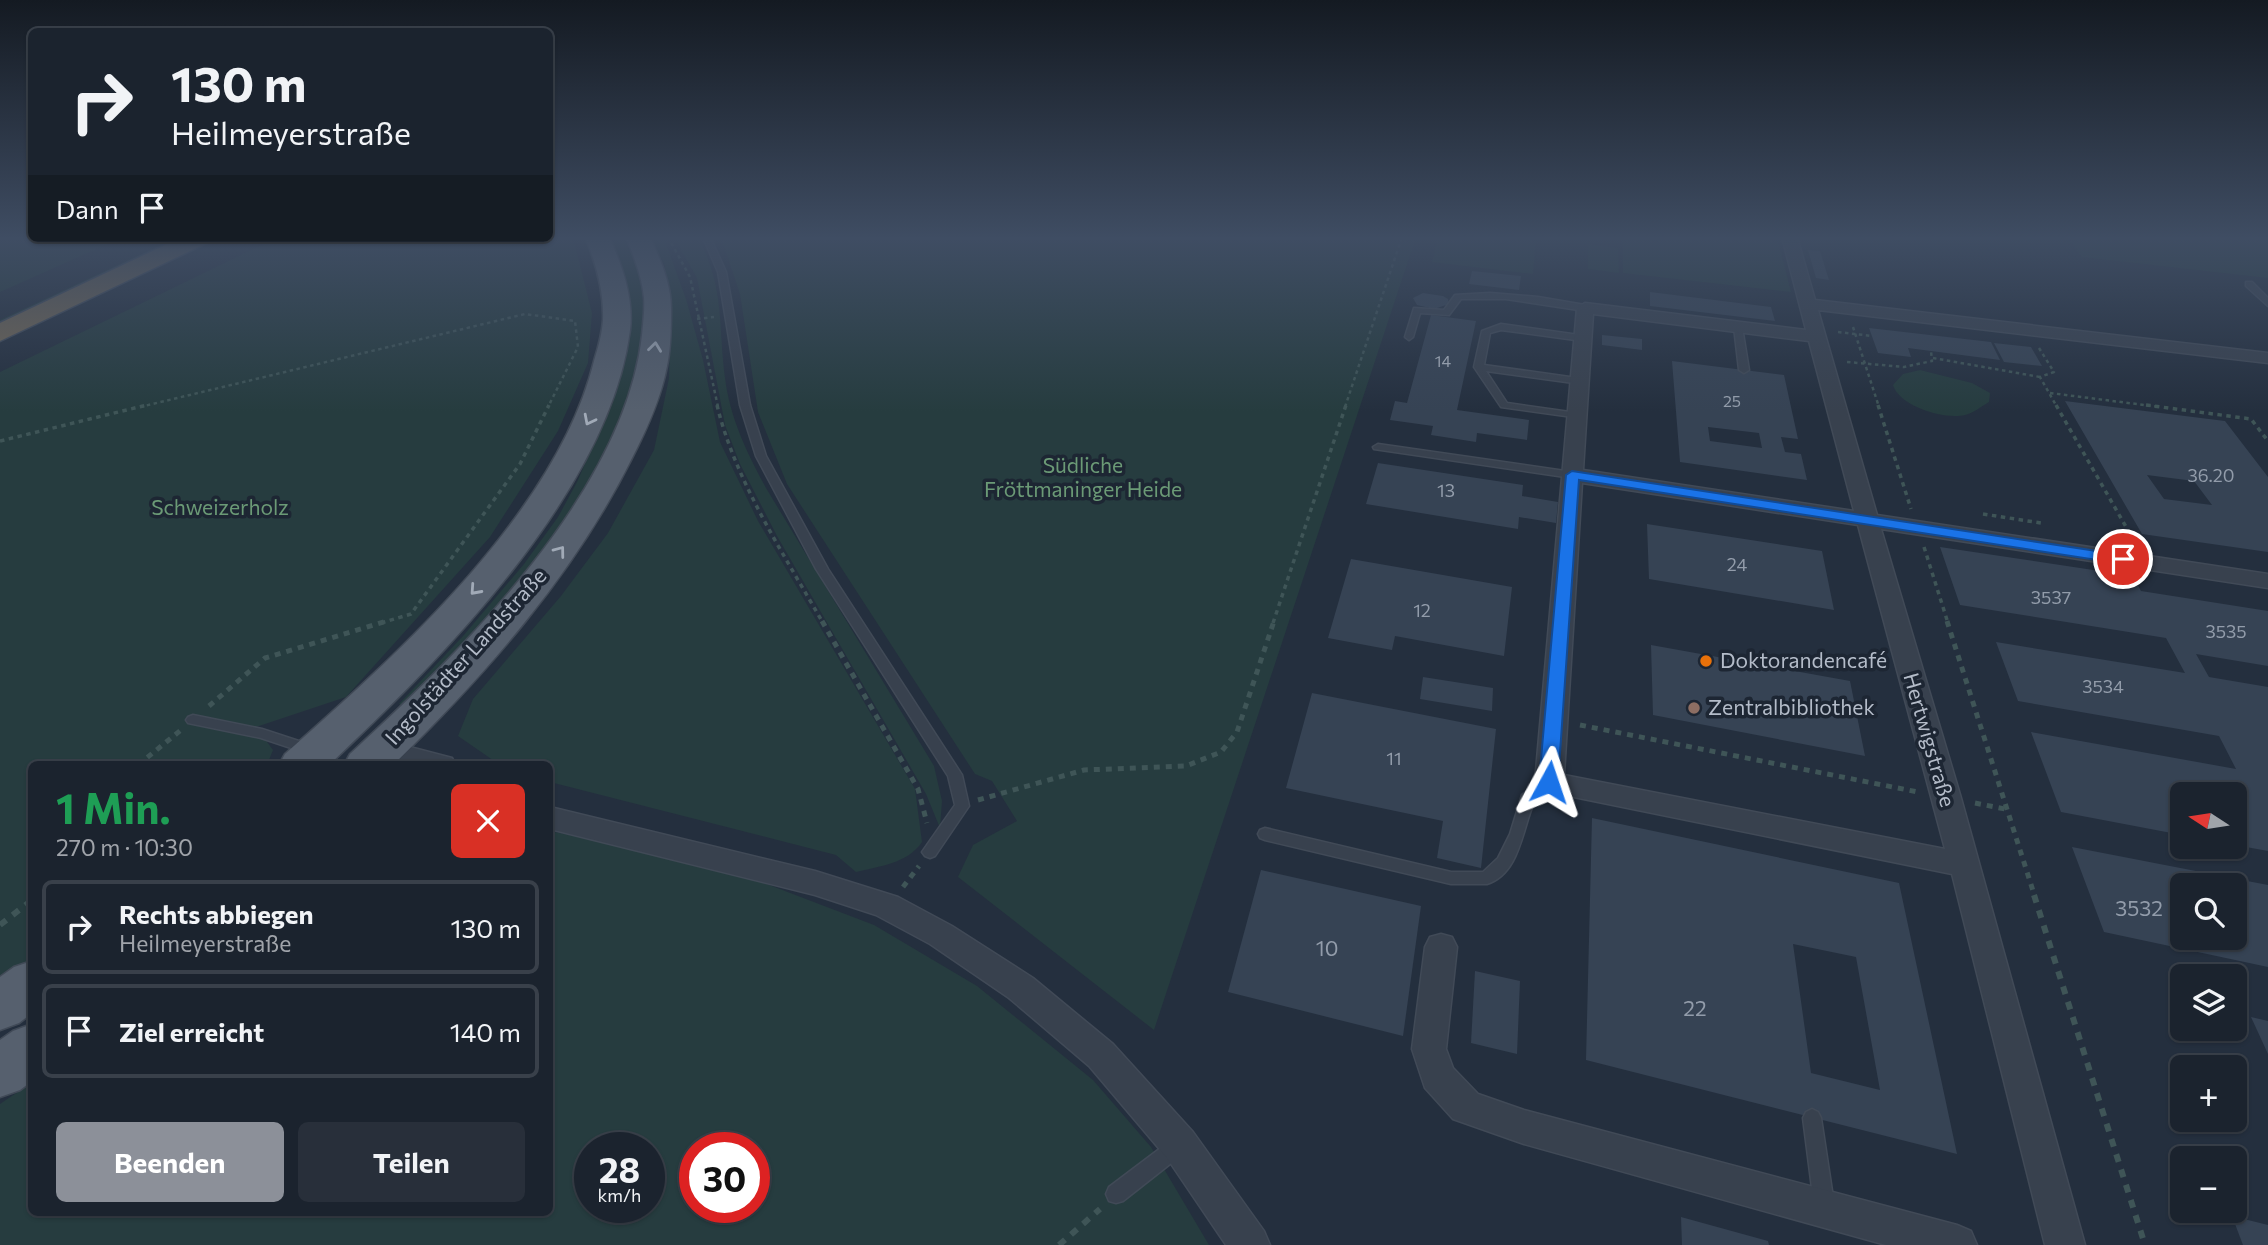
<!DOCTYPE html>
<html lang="de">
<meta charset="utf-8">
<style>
body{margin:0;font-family:Commissioner,sans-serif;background:#282f3a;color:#f1f3f6;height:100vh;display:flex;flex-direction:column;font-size:26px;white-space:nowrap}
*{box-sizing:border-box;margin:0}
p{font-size:23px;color:#a0a4aa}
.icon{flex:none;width:38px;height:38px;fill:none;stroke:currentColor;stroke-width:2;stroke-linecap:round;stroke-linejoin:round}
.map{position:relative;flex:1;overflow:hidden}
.panel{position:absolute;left:28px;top:761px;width:525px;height:455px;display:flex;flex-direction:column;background:#1b232e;border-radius:10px;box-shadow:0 2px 5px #0004,0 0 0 2px #39404a}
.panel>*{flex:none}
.hud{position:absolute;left:28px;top:28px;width:525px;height:214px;border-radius:10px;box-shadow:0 2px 5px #0004,0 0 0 2px #39404a;background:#1b232e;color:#f1f3f6;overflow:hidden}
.needle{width:46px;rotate:282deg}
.tools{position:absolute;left:2170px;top:782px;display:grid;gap:14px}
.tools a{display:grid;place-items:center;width:77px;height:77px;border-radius:10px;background:#1b232e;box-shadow:0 2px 5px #0004,0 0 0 2px #39404a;font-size:35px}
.speed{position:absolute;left:574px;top:1132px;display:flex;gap:14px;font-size:35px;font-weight:700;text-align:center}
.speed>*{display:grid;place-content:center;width:91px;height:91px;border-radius:50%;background:#1b232e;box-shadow:0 2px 5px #0004,0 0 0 2px #39404a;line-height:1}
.speed small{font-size:18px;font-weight:400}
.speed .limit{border:10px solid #d22;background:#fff;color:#111}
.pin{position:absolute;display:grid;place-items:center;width:60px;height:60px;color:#fff;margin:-30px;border:4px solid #fff;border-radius:50%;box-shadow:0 2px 7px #0007}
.me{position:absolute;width:77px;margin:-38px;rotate:5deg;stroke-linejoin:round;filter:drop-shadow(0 0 5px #0008)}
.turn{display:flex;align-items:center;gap:24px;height:147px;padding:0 28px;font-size:32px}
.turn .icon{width:91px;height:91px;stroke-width:2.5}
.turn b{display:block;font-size:49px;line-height:60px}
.then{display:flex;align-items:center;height:66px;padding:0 28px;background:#0003;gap:14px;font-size:26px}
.round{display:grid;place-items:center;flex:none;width:74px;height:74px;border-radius:10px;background:#282f3a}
.summary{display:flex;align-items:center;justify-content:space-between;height:119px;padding:0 28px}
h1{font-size:42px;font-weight:700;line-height:52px;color:#1e9e55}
.cta{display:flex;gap:14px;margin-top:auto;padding:14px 28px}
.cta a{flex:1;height:80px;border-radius:10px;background:#8c9099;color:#fff;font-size:28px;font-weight:700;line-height:80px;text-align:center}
.cta a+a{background:#282f3a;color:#f1f3f6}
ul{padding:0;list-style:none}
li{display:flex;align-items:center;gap:21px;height:94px;margin:0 14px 10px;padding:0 14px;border:4px solid #39404a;border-radius:10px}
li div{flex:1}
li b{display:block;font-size:26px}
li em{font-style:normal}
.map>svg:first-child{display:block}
</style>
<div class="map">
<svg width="2268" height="1245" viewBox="0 0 2268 1245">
<rect width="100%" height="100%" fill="#242f3e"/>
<g fill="#263c3f" fill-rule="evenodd">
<polygon points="0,237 121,238 0,292"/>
<polygon points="550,237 571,237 574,241 592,313 588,363 558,431 490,537 346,697 256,727 273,750 267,765 32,765 31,966 0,990 0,372 276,238"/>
<path d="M609,237h14c87,153 -121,368 -219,470l-5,-3 64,-68 61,-72 34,-47 19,-35 40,-92 11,-56 -2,-54z"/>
<path d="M648,237h14l3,4 21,58 17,61 17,82 38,79 157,268 7,53c-15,22 -43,24 -66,30l-20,-17 -286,-73v-17h-50l-42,-29 15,-37 88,-103 47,-63 46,-83 15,-72 2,-75 -7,-40z"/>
<path d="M674,237h24c27,52 20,86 27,141 5,40 22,75 41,110l168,278 8,35 -2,27 -14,-34 -149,-258 -37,-72 -15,-39 -28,-147z"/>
<polygon points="721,237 1416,237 1154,1030 958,877 973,845 1017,821 992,781 975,774 787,484 758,412 740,294"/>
<polygon points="1438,237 1536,237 1533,274 1432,262"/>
<polygon points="1623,237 1777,237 1791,292 1623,273"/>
<polygon points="2068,237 2268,237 2268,278 2082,257"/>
<polygon points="175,238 185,238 0,326 0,320"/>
<polygon points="1588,244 1618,248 1619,273 1588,269"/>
<path d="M1920,370l52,13 18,10 -1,9c-7,4 -17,12 -24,13 -21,5 -66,-9 -72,-30l10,-11z"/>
<path d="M550,831l108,22 106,30 110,42 103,61 116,94 58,67 58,98h-1209v-141l31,-21 1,130h518zM590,1148h59v60h-59zM695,1148h59v60h-59z"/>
</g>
<g fill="#364354" fill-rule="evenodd">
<polygon points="1808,250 1820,251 1829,280 1816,278"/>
<polygon points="1472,271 1521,276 1519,290 1469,284"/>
<polygon points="1650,292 1771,307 1775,321 1650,306"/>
<polygon points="1423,293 1443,296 1448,299 1449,304 1434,309 1417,305 1413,298"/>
<polygon points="1431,315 1476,321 1457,410 1529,420 1527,440 1477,433 1476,442 1431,435 1433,426 1390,420 1395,401 1407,403"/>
<polygon points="1869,328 1991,342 2000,360 1908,348 1911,357 1878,353"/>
<polygon points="1602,335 1642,339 1642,350 1602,345"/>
<polygon points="1994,343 2031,347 2042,366 2004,362"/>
<path d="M1672,361l112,14 14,64 -17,-2 4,15 16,2 6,26 -127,-18zM1708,427l51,6 3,15 -52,-7z"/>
<path d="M2065,401l160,20 43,56v75l-126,-18zM2147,475l47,6 18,24 -48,-6z"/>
<polygon points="1378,463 1523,485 1522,496 1558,502 1556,523 1519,517 1518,529 1366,504"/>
<polygon points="1647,524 1822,551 1834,610 1649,579"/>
<polygon points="1940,547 2133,576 2141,591 2268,611 2268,666 2196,654 2209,677 2268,687 2268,851 2235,845 2235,794 2182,794 2182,835 2061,812 2031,732 2236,769 2219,736 2018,701 1996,642 2185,673 2166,638 1960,605"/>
<polygon points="1351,559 1512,587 1504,656 1395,636 1392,650 1328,638"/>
<polygon points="1651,645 1850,681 1865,756 1653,715"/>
<polygon points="1423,677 1493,688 1492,711 1420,699"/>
<polygon points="1312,693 1496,729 1481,868 1437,858 1443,821 1286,788"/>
<path d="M1592,818l307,65 58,271 -371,-94zM1793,944l63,13 24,133 -69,-17z"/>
<path d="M2072,847l196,38v82l-164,-35zM2182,886h53v52h-53z"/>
<polygon points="1261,870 1421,906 1403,1036 1228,992"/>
<polygon points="1475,971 1520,981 1517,1054 1471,1043"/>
<polygon points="2251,1017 2268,1021 2268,1054"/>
<polygon points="2232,1216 2268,1225 2268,1245 2243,1245"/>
<polygon points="1681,1217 1768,1241 1769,1245 1682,1245"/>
</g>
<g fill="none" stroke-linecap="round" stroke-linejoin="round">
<defs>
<g id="service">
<polygon points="703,237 710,237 726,272 750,405 766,456 828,569 962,775 969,806 935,856 930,858 925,856 922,852 955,805 948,776 816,569 756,456 740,405 718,272"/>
<polygon points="2246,282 2252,282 2268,298 2268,306 2246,286"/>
<polygon points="1490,293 1538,297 1585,305 1589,308 1585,311 1506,299 1461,299 1449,315 1420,313 1413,337 1409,340 1405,337 1414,308 1444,310 1455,295"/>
<polygon points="1501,324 1586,336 1586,340 1583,341 1501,330 1490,333 1484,365 1584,379 1584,383 1581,384 1486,371 1507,403 1577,413 1582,416 1580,418 1501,407 1474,367 1482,331"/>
<polygon points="1738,324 1742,327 1749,370 1744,373 1739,370 1734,327"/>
<polygon points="1378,444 1572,472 1577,475 1572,478 1374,449 1373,447"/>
<polygon points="193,715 262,729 314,746 316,749 314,752 309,754 261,738 188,723 186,720 188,717"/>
<path d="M1549,777l5,1 2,4c-6,9 -19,13 -23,23 -11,26 -14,69 -46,79h-36l-186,-44 -5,-2 -2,-4 2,-4 5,-2 186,44h32l15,-14 12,-24 12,-39 22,-17z"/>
<polygon points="1812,1109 1818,1112 1821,1118 1834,1204 1831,1211 1824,1214 1817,1211 1814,1204 1803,1118 1806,1112"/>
<polygon points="1177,1138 1184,1141 1186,1147 1184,1153 1123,1201 1116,1203 1109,1201 1106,1194 1109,1187 1170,1141"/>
</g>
<g id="minor">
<path d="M1782,237h15l18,63 453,53v10l-450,-53 59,205 391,59v14l-387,-59 80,269 124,447h-40l-93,-371 -403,-82 -10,-3 -4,-7 42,-474 8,-5 221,27zM1593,314l216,27 45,170 -271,-41zM1582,483l276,42 87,324 -381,-74z"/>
<polygon points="383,740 452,758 456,765 402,765 373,757 369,750 373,743"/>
<polygon points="550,807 815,871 898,897 952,926 1033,978 1113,1044 1193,1132 1264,1231 1270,1245 1226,1245 1167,1158 1089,1066 1009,998 930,944 876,915 815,895 550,829"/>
<polygon points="1441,934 1452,937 1457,947 1446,1049 1453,1068 1478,1094 1524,1110 1957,1225 1971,1231 1977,1245 1886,1245 1524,1144 1453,1119 1425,1088 1412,1049 1425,947 1430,937"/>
</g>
<g id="primary">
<path d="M585,237h24c13,28 25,61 21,93 -21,162 -187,327 -301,435h-50l6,-11c113,-100 272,-242 309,-393 4,-13 8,-27 9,-41 1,-29 -7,-57 -18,-83z"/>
<path d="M626,237h24c10,22 21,46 21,71 0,18 0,40 -4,58 -6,33 -21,65 -36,94 -58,116 -146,215 -238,305h-49l6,-11c112,-103 275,-262 292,-419 1,-12 3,-25 2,-37 -2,-21 -10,-41 -18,-61z"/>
<polygon points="32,961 32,1013 19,1023 0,1030 0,977 14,967"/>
<polygon points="32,1024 32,1081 20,1090 0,1097 0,1040 13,1031"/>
</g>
<polygon id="motorway" points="180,238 211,238 207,243 0,341 0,323"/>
</defs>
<use href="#service" stroke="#414a57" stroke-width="3"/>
<use href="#minor" stroke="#414a57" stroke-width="3"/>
<use href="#primary" stroke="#414a57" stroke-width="3"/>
<use href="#motorway" stroke="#434c59" stroke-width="3"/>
<g stroke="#3f5557" stroke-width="2.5" stroke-dasharray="3.5 3.5" stroke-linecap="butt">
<polyline points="668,237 690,277 718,407"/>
<polyline points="697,319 714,317"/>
<polyline points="1853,327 1879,407"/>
<polyline points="1838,332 1872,336"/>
<polyline points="2039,348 2054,372 2040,377 2057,407"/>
<polyline points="1933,358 2040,377"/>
<polyline points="1847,362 1904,367 1932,361 1931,351"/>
<polyline points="2050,393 2160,407"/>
<polyline points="140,407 525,314 575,321 578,347 548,407"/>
<polyline points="1345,407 1402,237"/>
</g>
<g stroke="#3f5557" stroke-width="3.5" stroke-dasharray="4.5 4.5" stroke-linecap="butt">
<path d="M717,405c18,76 68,151 106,218"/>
<polyline points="1878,405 1911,509"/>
<polyline points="2056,405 2133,539"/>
<polyline points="2146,405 2251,419 2268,441"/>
<polyline points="0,441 147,405"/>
<polyline points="1983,514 2041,523"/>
<polyline points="1924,547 1948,623"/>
<polyline points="381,623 411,614 520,464 549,405"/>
<polyline points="1273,623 1346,405"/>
</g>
<g stroke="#3f5557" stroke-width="5" stroke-dasharray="6 6" stroke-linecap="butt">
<polyline points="822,621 918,789 927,823"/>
<polyline points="1947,621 2035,897"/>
<polyline points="209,706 265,658 387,621"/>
<polyline points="1580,725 1918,792"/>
<polyline points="138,765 181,730"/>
<polyline points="978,800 1084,770 1186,766 1221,752 1237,732 1274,621"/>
<polyline points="1975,803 2005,809"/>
<polyline points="903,887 919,866"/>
</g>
<g stroke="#3f5557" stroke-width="6" stroke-dasharray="8 8" stroke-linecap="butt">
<polyline points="2034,895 2145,1245"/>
<polyline points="0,925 32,900"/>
<polyline points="1059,1245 1100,1209"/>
</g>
<use href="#service" fill="#38414e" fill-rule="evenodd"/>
<use href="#minor" fill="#38414e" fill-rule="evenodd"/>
<use href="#primary" fill="#56606e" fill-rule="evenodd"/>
<use href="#motorway" fill="#746855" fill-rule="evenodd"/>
</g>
<defs><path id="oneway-chevron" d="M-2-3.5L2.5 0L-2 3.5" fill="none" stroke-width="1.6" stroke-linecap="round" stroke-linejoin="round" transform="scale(1.75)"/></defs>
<g stroke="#a1aab7">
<use href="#oneway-chevron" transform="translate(655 347) rotate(-83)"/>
<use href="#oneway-chevron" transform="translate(589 420) rotate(117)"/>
<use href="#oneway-chevron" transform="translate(560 551) rotate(-53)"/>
<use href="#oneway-chevron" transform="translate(475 590) rotate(132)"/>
</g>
<linearGradient id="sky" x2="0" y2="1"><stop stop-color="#141a22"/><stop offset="0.58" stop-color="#3f4d63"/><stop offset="1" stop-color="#3f4d63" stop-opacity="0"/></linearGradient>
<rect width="2268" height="411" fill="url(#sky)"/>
<polygon fill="#1a73e8" stroke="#114b97" stroke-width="2" points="1572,471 2123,555 2131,559 2123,564 1579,480 1558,782 1555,787 1542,787 1539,782 1566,475"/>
<circle fill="#e8710a" stroke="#1d2633" stroke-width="2.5" cx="1706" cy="661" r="7"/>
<circle fill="#8d6e63" stroke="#1d2633" stroke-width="2.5" cx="1694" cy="708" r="7"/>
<g text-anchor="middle" stroke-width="7" stroke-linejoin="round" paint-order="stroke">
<g font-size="16" fill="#929caa">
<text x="1443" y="367">14</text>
<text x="1732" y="407">25</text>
</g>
<g font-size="18" fill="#929caa">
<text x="2211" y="482">36.20</text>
<text x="1446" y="497">13</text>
<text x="1737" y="571">24</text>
<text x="2051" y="604">3537</text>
<text x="1422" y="617">12</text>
<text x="2226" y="638">3535</text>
<text x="2103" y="693">3534</text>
<text x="1394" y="765">11</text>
</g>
<g font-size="21" fill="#6b9a76" stroke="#1d2633">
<text x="1083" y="473">Südliche<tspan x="1083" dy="24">Fröttmaninger Heide</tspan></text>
<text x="220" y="515">Schweizerholz</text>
</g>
<g font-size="21" fill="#b4bcc9" stroke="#1d2633">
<text transform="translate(466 657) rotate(-48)" y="7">Ingolstädter Landstraße</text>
<text transform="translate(1929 740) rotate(74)" y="7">Hertwigstraße</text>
</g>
<g font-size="21" fill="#b4bcc9" stroke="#1d2633" text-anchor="start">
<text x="1720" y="668">Doktorandencafé</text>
<text x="1708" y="715">Zentralbibliothek</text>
</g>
<g font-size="21" fill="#929caa">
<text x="2139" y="916">3532</text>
<text x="1327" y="956">10</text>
<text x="1695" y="1016">22</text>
</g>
</g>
</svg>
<div class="tools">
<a><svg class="needle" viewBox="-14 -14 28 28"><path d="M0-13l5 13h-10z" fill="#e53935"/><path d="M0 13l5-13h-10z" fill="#a0a4aa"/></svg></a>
<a><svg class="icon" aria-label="search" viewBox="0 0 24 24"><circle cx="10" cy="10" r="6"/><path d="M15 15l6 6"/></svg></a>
<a><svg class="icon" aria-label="layers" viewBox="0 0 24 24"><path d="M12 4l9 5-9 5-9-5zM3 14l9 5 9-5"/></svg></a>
<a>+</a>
<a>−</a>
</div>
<div class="speed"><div>28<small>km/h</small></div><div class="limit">30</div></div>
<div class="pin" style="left:2123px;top:559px;background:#d93025"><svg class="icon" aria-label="arrive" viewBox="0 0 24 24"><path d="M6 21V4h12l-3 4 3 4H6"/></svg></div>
<svg class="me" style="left:1549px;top:782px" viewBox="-20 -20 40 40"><path d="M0-17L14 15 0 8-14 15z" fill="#1a73e8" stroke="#fff" stroke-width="4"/></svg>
<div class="hud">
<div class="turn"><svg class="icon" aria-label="right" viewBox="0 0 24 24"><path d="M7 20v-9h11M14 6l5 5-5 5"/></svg><div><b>130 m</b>Heilmeyerstraße</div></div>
<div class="then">Dann<svg class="icon" aria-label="arrive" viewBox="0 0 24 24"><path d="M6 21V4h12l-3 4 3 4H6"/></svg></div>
</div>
<section class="panel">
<div class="summary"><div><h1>1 Min.</h1><p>270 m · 10:30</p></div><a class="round" style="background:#d93025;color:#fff"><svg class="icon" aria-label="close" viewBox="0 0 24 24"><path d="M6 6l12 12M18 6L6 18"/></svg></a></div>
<ul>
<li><svg class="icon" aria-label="right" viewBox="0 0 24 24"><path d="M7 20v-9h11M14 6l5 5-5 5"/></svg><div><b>Rechts abbiegen</b><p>Heilmeyerstraße</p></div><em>130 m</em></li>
<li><svg class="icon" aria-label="arrive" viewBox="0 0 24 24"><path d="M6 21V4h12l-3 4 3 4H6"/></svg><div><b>Ziel erreicht</b></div><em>140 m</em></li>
</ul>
<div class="cta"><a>Beenden</a><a>Teilen</a></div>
</section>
</div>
